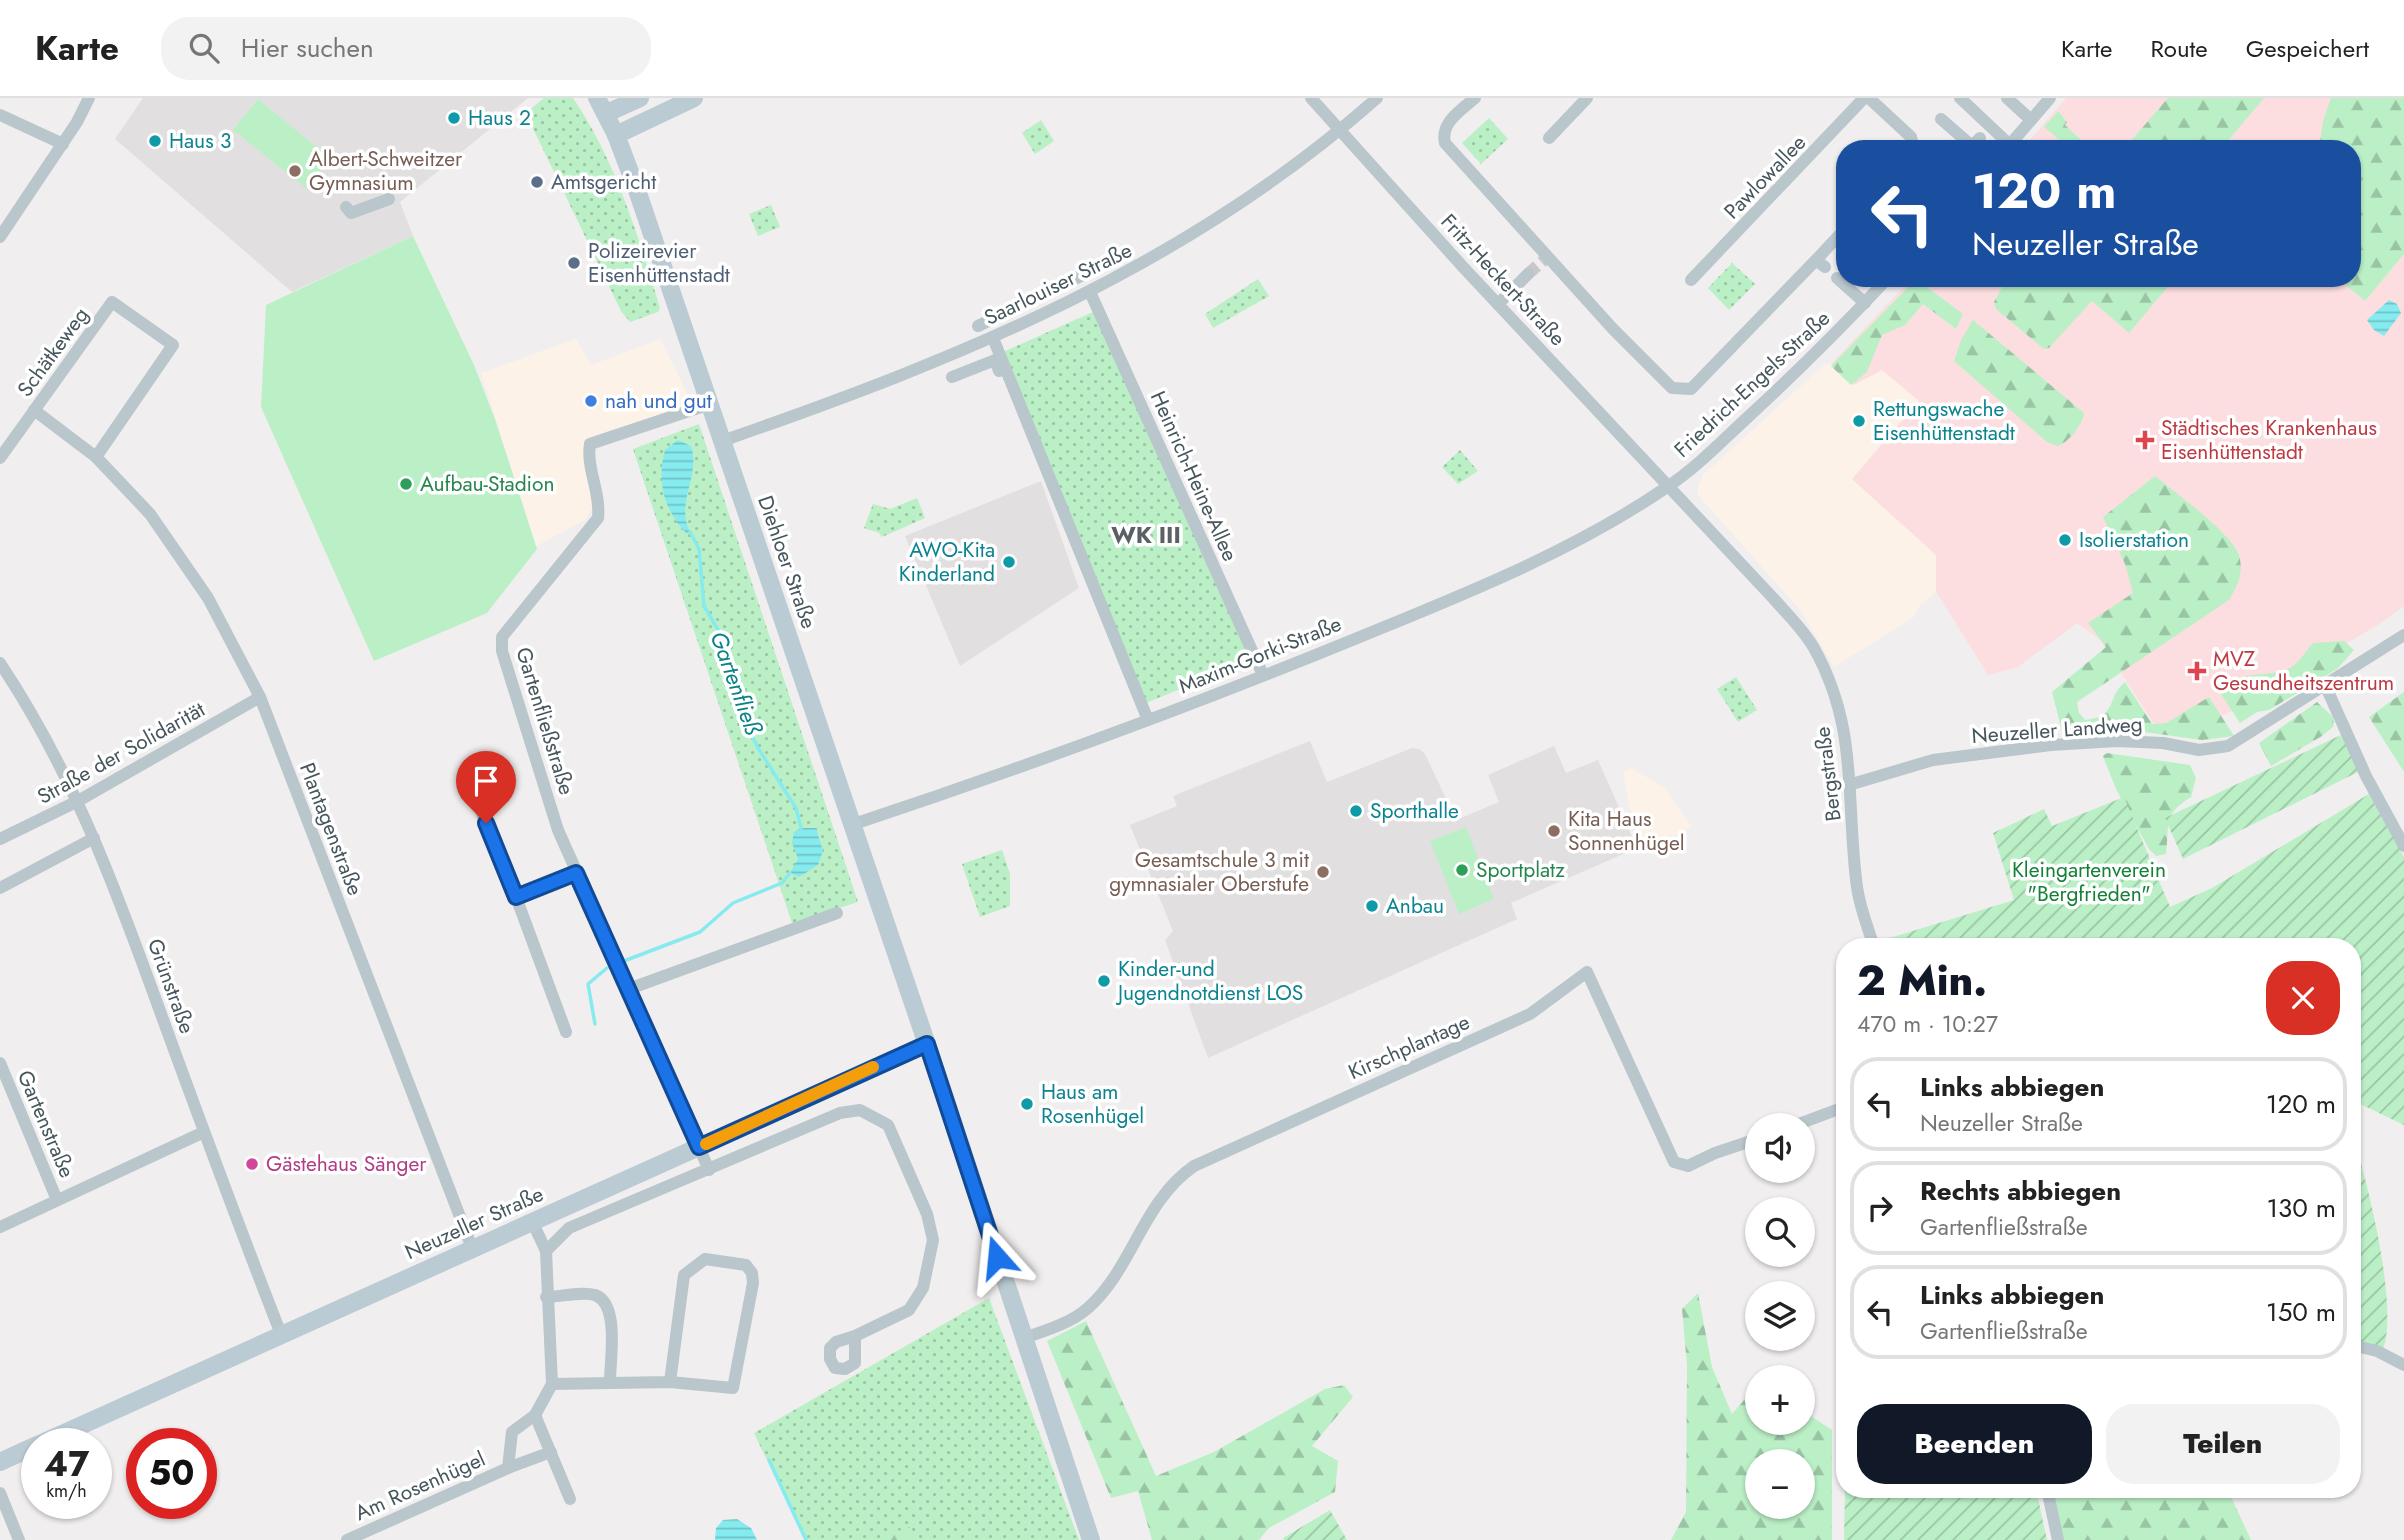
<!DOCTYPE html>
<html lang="de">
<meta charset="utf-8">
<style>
body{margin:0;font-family:Jost,sans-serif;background:#f2f2f2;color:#222;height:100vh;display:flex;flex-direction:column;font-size:26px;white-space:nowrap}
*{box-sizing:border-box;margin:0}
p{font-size:23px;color:#767676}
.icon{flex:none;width:38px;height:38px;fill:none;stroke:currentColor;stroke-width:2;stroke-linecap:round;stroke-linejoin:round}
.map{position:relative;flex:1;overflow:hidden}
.panel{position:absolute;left:1836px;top:840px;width:525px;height:560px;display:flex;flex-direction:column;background:#fff;border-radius:28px;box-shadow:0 2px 5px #0004}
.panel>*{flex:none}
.banner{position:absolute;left:1836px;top:42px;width:525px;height:147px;border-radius:28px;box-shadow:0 2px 5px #0004;background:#1a4fa0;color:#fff;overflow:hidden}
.fabs{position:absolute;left:1745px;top:1015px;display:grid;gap:14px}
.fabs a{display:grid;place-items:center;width:70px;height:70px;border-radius:50%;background:#fff;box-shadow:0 2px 5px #0004;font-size:35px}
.speed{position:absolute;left:21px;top:1330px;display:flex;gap:14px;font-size:35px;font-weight:700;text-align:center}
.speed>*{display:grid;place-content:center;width:91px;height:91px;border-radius:50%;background:#fff;box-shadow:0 2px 5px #0004;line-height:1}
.speed small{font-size:18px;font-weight:400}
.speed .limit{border:10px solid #d22;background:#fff;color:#111}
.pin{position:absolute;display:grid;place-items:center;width:60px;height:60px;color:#fff;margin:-72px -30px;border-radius:50% 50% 50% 0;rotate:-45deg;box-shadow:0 0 7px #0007}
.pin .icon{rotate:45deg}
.me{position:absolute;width:77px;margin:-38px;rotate:342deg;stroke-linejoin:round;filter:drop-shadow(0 0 5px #0008)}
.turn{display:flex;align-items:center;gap:24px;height:147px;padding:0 21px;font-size:32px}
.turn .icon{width:91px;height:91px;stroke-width:2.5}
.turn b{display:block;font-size:49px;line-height:60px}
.round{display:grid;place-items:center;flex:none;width:74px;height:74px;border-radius:28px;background:#f2f2f2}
.overview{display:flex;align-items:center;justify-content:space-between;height:119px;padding:0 21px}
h1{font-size:42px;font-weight:800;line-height:52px;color:#111827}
.cta{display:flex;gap:14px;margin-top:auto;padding:14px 21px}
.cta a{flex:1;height:80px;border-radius:28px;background:#111827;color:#fff;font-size:28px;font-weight:800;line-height:80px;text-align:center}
.cta a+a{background:#f2f2f2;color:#222}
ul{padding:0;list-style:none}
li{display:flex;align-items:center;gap:21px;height:94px;margin:0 14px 10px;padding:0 7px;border:4px solid #e0e0e0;border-radius:28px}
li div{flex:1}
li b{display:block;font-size:26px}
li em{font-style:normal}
header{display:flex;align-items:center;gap:42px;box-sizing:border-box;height:98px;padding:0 35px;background:#fff;border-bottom:2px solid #e0e0e0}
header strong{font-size:33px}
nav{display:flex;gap:38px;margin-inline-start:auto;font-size:24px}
.search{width:490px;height:63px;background:#f2f2f2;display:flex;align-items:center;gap:18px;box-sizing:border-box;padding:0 24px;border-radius:28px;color:#767676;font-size:26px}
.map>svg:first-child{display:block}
</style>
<header>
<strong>Karte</strong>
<div class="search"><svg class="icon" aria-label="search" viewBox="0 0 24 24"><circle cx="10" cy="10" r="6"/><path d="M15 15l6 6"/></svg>Hier suchen</div>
<nav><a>Karte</a><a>Route</a><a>Gespeichert</a></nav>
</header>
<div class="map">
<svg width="2404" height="1442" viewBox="0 0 2404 1442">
<defs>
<pattern id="grass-dots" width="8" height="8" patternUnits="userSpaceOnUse" patternTransform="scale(1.75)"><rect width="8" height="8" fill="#bbf0c6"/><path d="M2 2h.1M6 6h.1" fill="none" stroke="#9ac5a4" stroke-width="1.8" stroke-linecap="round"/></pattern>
<pattern id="forest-firs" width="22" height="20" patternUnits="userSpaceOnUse" patternTransform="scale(1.75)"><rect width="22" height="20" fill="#bbf0c6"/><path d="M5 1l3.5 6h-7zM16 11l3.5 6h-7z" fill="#9ac5a4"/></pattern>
<pattern id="garden-furrows" width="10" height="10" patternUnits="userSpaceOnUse" patternTransform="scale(1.75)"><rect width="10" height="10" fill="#bbf0c6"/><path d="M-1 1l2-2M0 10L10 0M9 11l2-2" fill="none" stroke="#9ac5a4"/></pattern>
<pattern id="water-rules" width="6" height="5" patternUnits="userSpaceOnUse" patternTransform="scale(1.75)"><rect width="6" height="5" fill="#86ebef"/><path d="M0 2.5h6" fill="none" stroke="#6fc1c5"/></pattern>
</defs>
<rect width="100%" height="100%" fill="#f1eeef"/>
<g fill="#fcf2e7">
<polygon points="576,241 591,267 661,241 692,306 596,337 583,358 595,405 585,422 536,448 481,275"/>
<polygon points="1825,266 1831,266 1854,287 1882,271 1920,303 1852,381 1937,457 1936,494 1920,507 1914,519 1834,569 1801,513 1698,397 1698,389 1703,377"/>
<polygon points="1631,670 1665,690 1692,729 1646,750 1630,711 1623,675"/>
</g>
<g fill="#e2dfe1">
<polygon points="143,0 528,0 400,104 413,138 292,194 115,41"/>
<polygon points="1041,383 1079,490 960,568 905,438"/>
<polygon points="1310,643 1327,684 1412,650 1419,651 1425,656 1456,722 1499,704 1488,677 1554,648 1566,675 1598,662 1637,750 1511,805 1517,821 1208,960 1165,842 1173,833 1130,727 1177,708 1173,698"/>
</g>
<polygon fill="#fcdee0" points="2066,0 2404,0 2404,508 2378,527 2226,616 2191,632 2154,626 2100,542 2077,525 2018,569 1988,577 1936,494 1936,457 1852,381 1919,303 1882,272 1854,287 1831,266 1912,180 2352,180 2352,51 2022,51"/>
<g fill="url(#grass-dots)">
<path d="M544,0h29c43,63 65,138 87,210l-2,4 -28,10 -9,-11 -93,-193 -1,-6z"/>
<polygon points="1489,20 1508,41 1481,66 1462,45"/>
<polygon points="1041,22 1054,43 1035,56 1022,35"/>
<polygon points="771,107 780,129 758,138 749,116"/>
<polygon points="1732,165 1755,186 1729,212 1708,190"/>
<polygon points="1258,181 1269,198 1213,230 1205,216"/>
<polygon points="1095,213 1252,562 1146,605 1003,254"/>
<polygon points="699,326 858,804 792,825 633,351"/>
<polygon points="1460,352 1478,373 1458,386 1442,369"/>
<polygon points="917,400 925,420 882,439 879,435 864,430 873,406 890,411"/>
<polygon points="1736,579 1757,612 1738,624 1717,591"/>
<polygon points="1002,752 1010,776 1010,808 980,819 962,766"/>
<polygon points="989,1200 1079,1442 805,1442 754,1335"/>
</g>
<g fill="url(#forest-firs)" fill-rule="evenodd">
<polygon points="2168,0 2264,0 2221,51 2124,51"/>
<polygon points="2331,0 2404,0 2404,156 2365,203 2337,180 2352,180 2352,51 2319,51 2323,23"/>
<polygon points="2058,13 2067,24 2065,27 2091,51 2070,51 2044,29"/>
<polygon points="2007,180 2166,180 2171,185 2129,235 2092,203 2049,250 2044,251 1996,211 1994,204"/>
<polygon points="1916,181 1963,216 1956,231 1923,206 1905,227 1882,237 1867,274 1851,287 1831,268"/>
<path d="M1973,222l111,93c-1,11 -15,29 -26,33l-11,-4 -93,-81 7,-21z"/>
<path d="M2155,378c20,17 81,59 85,83 3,17 -3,28 -11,41l-152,102 2,11 6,7c34,-4 20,-21 40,-38l27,42 14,-1 43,-26 25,39 -32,4 -58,-8 -81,3 -11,-43 54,-45 -18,-24 45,-30 -8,-29 -22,-47z"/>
<path d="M2344,543l10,9 -17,19 -68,41 -12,2 -17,11 -21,-32c16,-22 45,-13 67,-21 12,-5 19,-18 27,-27z"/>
<polygon points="2404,594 2404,674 2369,619"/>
<polygon points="2317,604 2333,619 2334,628 2322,638 2271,668 2259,645"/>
<path d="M2107,655l83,12 6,13 -5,19c-29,18 -21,27 -25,57l-10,2 -7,-7 -33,-60 -13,-33z"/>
<path d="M1698,1195l14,74 20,47 25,-29v38h45l1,-12 29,19v110h-161l15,-28 1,-147 -5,-56zM1802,1363v46h-45v-46z"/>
<polygon points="1086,1223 1156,1378 1214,1354 1325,1291 1344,1287 1353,1299 1312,1348 1338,1363 1335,1394 1269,1430 1259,1442 1152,1442 1138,1393 1111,1400 1047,1243"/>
<polygon points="2052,1391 2149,1391 2151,1396 2231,1399 2251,1442 2063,1442"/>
<polygon points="909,1429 922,1442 880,1442 881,1439"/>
</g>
<g fill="url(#garden-furrows)">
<polygon points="2343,636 2360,673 2183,761 2165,720"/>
<polygon points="2369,696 2404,759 2404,1027 2352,1002 2352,849 1882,849 1880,843 2014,802 1993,735 2044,711 2052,728 2124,699 2170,809 2212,790"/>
<path d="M2352,1036c15,44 47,174 31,215l-31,-10z"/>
<polygon points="1845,1391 2036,1391 2047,1442 1844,1442"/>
<polygon points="1330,1412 1347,1442 1284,1442 1283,1440"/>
</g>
<g fill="#bbf0c6">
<polygon points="258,1 331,61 306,90 233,32"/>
<polygon points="413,138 474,267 496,324 537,451 487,515 374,563 261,309 266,207"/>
<polygon points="1466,729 1494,801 1459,816 1430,743"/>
</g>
<g fill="url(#water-rules)">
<polygon points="2389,202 2397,206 2401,215 2384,238 2374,232 2367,222"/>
<path d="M678,342l13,6c10,30 -16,56 -1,86l-3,2c-22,-22 -31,-52 -22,-84z"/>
<polygon points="801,730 816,730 823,753 818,767 799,779 790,775 798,761 792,745 794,734"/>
<polygon points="737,1421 751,1430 757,1442 715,1442 716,1430 723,1422"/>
</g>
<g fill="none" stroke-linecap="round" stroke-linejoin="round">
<g stroke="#86ebef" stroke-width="3.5">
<polyline points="690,434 699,451 704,508 721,537 745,623 758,650 796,710 801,730"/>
<polyline points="624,863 700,834 733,805 782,785 790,775"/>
<polyline points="595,926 588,886 607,870"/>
<polyline points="769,1362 806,1442"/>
</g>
<polyline stroke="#c6c8ca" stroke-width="12" stroke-dasharray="12 6" stroke-linecap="butt" points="1528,176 1544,162"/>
<g stroke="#b9c6cc" stroke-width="12">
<path d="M1311,0l152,169 310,331c14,16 30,31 41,50 44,79 32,147 42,231 2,23 11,46 18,68"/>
<path d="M1475,0c-14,12 -35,25 -30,45l168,186 59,59 19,1 125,-129 9,7"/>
<polyline points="1869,0 1911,39 1914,51"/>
<polyline points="1960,0 2010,47"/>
<polyline points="2007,0 2031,22"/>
<polyline points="0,17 63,46"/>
<polyline points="1941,21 1972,48 1980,40"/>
<polyline points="1549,40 1587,0"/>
<polyline points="2007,50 2050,0"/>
<polyline points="346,109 351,115 389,101"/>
<polyline points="0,139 77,24 89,0"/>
<polyline points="1816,162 1844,132"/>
<polyline points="1837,180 1865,205"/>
<polyline points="1691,182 1864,0"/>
<polyline points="1090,194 1263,577"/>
<polyline points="1498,206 1528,176"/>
<polyline points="978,228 1091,173"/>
<polyline points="993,240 1148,622"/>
<polyline points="952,279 995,262 999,273"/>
<polyline points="34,312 96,359 150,416 208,500 260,599 472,1150"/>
<path d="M722,343c239,-83 463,-173 655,-343"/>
<polyline points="0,360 112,204 173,247 96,359"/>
<path d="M0,565c75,112 120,237 165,362 38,104 76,207 116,309"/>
<polyline points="2326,589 2366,678 2404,748"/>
<polyline points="1852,686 1933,662 2051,647 2117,643 2163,645 2199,652 2228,648 2404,537"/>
<polyline points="476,701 516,799 576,775"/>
<path d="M851,727c169,-56 335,-117 499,-184 107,-44 221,-88 317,-154 30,-20 55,-46 81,-70 49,-45 95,-91 140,-139"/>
<polyline points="0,741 78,703 260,599"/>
<polyline points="0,790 94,740"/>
<polyline points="516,799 566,934"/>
<polyline points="626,892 837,815"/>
<polyline points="0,965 57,1102"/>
<polyline points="1796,1027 1844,1009"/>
<path d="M709,1072l-151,-340 -56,-179v-14l96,-119c3,-26 -12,-49 -8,-74l120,-40"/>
<polyline points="0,1129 204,1034"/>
<polyline points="546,1153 569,1130 840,1015 860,1012 888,1027 927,1116 933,1142 923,1190 909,1212 855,1238 855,1265 845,1271 835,1270 830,1261 830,1250 836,1244 855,1238"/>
<path d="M546,1199c14,0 36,-6 49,-2 25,9 15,65 15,86"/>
<path d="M1024,1240c21,-7 47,-15 64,-30 45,-40 54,-106 106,-142l336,-152 57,-42 87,190 14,4 27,-13 42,-14"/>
<polyline points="2352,1247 2377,1253 2404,1267"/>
<polyline points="552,1286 670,1284 733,1290 753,1185 752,1175 746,1167 705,1161 684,1177 670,1284"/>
<polyline points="535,1317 570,1401"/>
<polyline points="508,1370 551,1354"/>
<polyline points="2047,1391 2058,1442"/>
<polyline points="0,1395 19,1442"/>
<polyline points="347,1442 508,1370 512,1334 535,1317 552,1286 546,1153 532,1123"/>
</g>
<g stroke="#bbcbd3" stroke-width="18">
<polyline points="597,0 616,37 638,95 938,979 1091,1442"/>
<polyline points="607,15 640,0"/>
<polyline points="616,37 694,0"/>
<polyline points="40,1346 927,946"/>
<polyline points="0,1364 37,1347"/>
</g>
</g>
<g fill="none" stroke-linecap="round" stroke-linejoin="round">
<defs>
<polyline id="route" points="486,725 516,799 576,775 699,1049 927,946 997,1159"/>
</defs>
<use href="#route" stroke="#114b97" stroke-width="18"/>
<use href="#route" stroke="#1a73e8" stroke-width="12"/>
<polyline stroke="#f59e0b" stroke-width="12" points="706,1046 873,969"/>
</g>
<g fill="#0f9aa8" stroke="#fff" stroke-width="2.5">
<circle cx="454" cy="20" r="7"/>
<circle cx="155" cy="43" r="7"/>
<circle cx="1859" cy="323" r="7"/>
<circle cx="2065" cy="442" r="7"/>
<circle cx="1009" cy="464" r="7"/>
<circle cx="1356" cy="713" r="7"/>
<circle cx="1372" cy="808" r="7"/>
<circle cx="1104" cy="883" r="7"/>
<circle cx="1027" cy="1006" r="7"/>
</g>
<g fill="#8d6e63" stroke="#fff" stroke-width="2.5">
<circle cx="295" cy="73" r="7"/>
<circle cx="1554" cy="733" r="7"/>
<circle cx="1323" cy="774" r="7"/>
</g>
<g fill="#5c6f8a" stroke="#fff" stroke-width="2.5">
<circle cx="537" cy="84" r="7"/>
<circle cx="574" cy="165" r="7"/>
</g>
<circle fill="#3f7fe0" stroke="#fff" stroke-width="2.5" cx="591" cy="303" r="7"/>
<g fill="#e0444e" stroke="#fff" stroke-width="2.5">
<path d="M2141.5 331.5h7v7h7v7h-7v7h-7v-7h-7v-7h7z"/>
<path d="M2193.5 562.5h7v7h7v7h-7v7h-7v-7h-7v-7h7z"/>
</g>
<g fill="#2e9e5b" stroke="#fff" stroke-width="2.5">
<circle cx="406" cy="386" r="7"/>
<circle cx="1462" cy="772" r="7"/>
</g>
<circle fill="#d1479c" stroke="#fff" stroke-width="2.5" cx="252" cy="1066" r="7"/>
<g text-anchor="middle" stroke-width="7" stroke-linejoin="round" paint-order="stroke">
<g font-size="21" fill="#0d838f" stroke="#fff" text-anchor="start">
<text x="468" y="27">Haus 2</text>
<text x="169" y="50">Haus 3</text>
<text x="1873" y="318">Rettungswache<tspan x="1873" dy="24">Eisenhüttenstadt</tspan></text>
<text x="2079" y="449">Isolierstation</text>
<text x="995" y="459" text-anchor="end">AWO-Kita<tspan x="995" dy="24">Kinderland</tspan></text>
<text x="1370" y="720">Sporthalle</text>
<text x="1386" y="815">Anbau</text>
<text x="1118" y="878">Kinder-und<tspan x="1118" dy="24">Jugendnotdienst LOS</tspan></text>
<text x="1041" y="1001">Haus am<tspan x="1041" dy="24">Rosenhügel</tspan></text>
</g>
<g font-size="21" fill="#785e54" stroke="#fff" text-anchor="start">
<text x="309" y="68">Albert-Schweitzer<tspan x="309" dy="24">Gymnasium</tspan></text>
<text x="1568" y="728">Kita Haus<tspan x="1568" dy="24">Sonnenhügel</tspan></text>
<text x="1309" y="769" text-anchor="end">Gesamtschule 3 mit<tspan x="1309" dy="24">gymnasialer Oberstufe</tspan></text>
</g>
<g font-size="21" fill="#46565c" stroke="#fff">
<text transform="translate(1765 79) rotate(-46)" y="7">Pawlowallee</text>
<text transform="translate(1503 182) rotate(47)" y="7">Fritz-Heckert-Straße</text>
<text transform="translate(1058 186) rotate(-26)" y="7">Saarlouiser Straße</text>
<text transform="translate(53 254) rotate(-54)" y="7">Schätkeweg</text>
<text transform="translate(1752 286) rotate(-43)" y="7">Friedrich-Engels-Straße</text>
<text transform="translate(1194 378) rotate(66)" y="7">Heinrich-Heine-Allee</text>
<text transform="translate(787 464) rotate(71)" y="7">Diehloer Straße</text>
<text transform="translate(1260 557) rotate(-22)" y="7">Maxim-Gorki-Straße</text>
<text transform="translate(545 623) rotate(73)" y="7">Gartenfließstraße</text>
<text transform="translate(2057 632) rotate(-4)" y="7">Neuzeller Landweg</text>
<text transform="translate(121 655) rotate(-29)" y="7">Straße der Solidarität</text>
<text transform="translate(1828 676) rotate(-97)" y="7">Bergstraße</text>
<text transform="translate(331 731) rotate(69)" y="7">Plantagenstraße</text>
<text transform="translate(171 888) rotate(70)" y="7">Grünstraße</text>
<text transform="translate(1409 949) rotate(-24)" y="7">Kirschplantage</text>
<text transform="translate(46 1026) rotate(67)" y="7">Gartenstraße</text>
<text transform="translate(474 1125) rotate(-24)" y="7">Neuzeller Straße</text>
<text transform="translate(420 1388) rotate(-24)" y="7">Am Rosenhügel</text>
</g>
<g font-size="21" fill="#4e5e75" stroke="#fff" text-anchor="start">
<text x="551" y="91">Amtsgericht</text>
<text x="588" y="160">Polizeirevier<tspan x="588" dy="24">Eisenhüttenstadt</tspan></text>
</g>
<g font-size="21" fill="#366cbe" stroke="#fff" text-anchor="start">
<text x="605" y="310">nah und gut</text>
</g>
<g font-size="21" fill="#be3a42" stroke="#fff" text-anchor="start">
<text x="2161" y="337">Städtisches Krankenhaus<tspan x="2161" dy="24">Eisenhüttenstadt</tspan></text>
<text x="2213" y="568">MVZ<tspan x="2213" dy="24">Gesundheitszentrum</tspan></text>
</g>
<g font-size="21" fill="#27864d" stroke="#fff" text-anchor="start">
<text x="420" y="393">Aufbau-Stadion</text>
<text x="1476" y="779">Sportplatz</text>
</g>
<g font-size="21" fill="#148137" stroke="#fff">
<text x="2089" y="779">Kleingartenverein<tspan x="2089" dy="24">"Bergfrieden"</tspan></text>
</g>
<g font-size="21" fill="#b23c85" stroke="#fff" text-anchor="start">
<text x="266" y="1073">Gästehaus Sänger</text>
</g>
<g font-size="23" font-weight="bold" fill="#5b6064" stroke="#fff">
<text x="1146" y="445">WK III</text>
</g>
<g font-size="23" font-style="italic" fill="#0a8287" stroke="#fff">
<text transform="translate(736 585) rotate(70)" y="8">Gartenfließ</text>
</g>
</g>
</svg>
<div class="fabs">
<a><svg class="icon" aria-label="sound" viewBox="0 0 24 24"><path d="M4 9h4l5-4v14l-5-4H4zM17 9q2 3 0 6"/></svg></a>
<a><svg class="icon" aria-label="search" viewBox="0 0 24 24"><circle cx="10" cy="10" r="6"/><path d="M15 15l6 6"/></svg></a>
<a><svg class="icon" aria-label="layers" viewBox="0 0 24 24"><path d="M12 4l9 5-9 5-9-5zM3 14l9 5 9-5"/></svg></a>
<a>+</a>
<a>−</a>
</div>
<div class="speed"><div>47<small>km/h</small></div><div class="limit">50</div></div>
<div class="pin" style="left:486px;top:725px;background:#d93025"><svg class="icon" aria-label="arrive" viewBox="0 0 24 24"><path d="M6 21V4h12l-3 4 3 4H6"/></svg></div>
<svg class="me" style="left:997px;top:1159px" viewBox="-20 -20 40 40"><path d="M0-17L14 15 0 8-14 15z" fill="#1a73e8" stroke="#fff" stroke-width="4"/></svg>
<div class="banner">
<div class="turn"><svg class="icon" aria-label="left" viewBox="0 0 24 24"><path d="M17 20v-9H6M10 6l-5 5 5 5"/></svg><div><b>120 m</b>Neuzeller Straße</div></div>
</div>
<section class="panel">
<div class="overview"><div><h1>2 Min.</h1><p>470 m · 10:27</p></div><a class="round" style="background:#d93025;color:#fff"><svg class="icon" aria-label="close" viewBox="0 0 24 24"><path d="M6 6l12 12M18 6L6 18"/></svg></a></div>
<ul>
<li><svg class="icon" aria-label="left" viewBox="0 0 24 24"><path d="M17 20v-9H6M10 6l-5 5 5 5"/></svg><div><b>Links abbiegen</b><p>Neuzeller Straße</p></div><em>120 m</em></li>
<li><svg class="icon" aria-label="right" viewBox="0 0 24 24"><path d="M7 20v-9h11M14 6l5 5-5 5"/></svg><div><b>Rechts abbiegen</b><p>Gartenfließstraße</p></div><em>130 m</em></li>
<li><svg class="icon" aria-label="left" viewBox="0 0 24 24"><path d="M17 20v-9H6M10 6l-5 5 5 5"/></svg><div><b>Links abbiegen</b><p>Gartenfließstraße</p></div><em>150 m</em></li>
</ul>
<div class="cta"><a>Beenden</a><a>Teilen</a></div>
</section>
</div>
